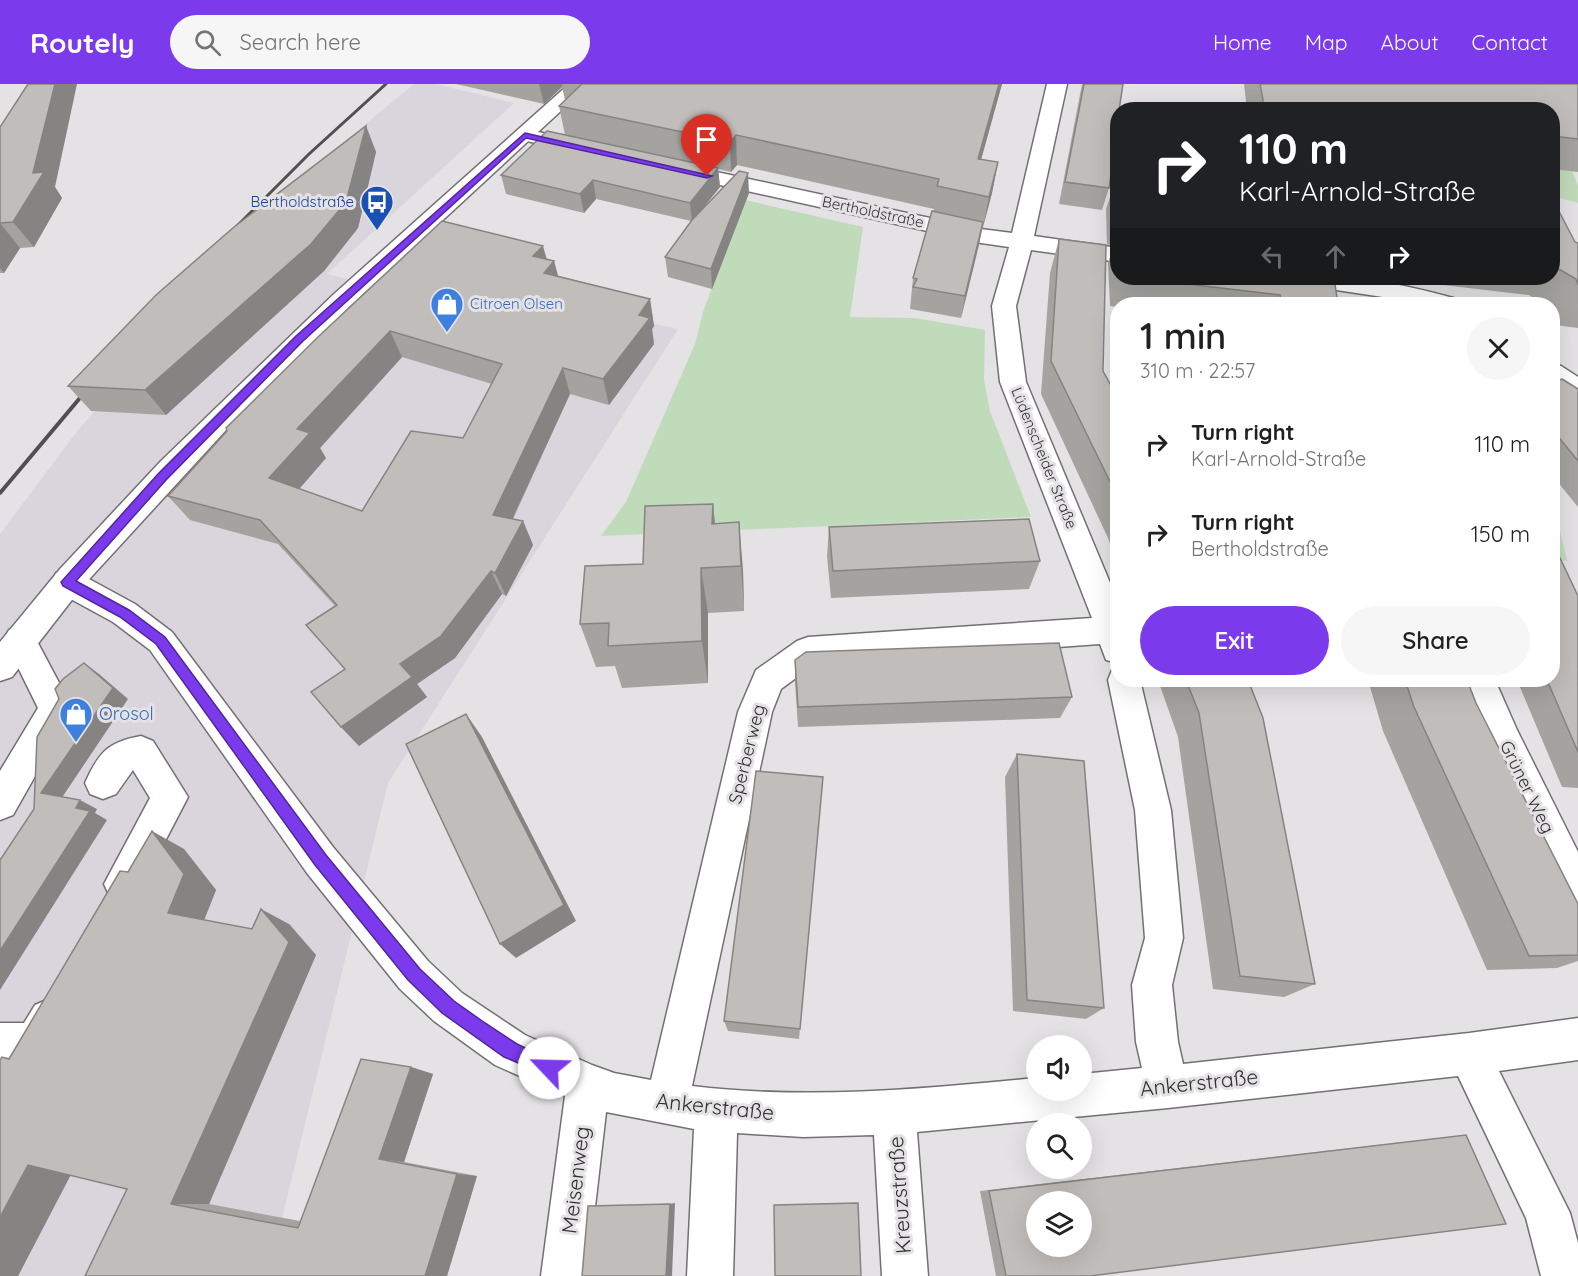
<!DOCTYPE html>
<meta charset="utf-8">
<style>
body{margin:0;font-family:Quicksand,sans-serif;background:#f6f6f6;color:#202124;height:100vh;display:flex;flex-direction:column;font-size:22px;white-space:nowrap}
*{box-sizing:border-box;margin:0}
p{font-size:20px;color:#757577}
.icon{flex:none;width:33px;height:33px;fill:none;stroke:currentColor;stroke-width:2;stroke-linecap:round;stroke-linejoin:round}
.map{position:relative;flex:1;overflow:hidden}
.sheet{position:absolute;left:1110px;top:213px;width:450px;height:390px;display:flex;flex-direction:column;background:#fff;border-radius:24px;box-shadow:0 6px 24px #0002}
.sheet>*{flex:none}
.top-card{position:absolute;left:1110px;top:18px;width:450px;height:183px;border-radius:24px;box-shadow:0 6px 24px #0002;background:#202124;color:#fff;overflow:hidden}
.buttons{position:absolute;left:1026px;top:951px;display:grid;gap:12px}
.buttons a{display:grid;place-items:center;width:66px;height:66px;border-radius:50%;background:#fff;box-shadow:0 6px 24px #0002;font-size:30px}
.pin{position:absolute;display:grid;place-items:center;width:51px;height:51px;color:#fff;margin:-62px -26px;border-radius:50% 50% 50% 0;rotate:-45deg;box-shadow:0 0 6px #0007}
.pin .icon{rotate:45deg}
.me{position:absolute;width:66px;margin:-33px;rotate:294deg;stroke-linejoin:round;filter:drop-shadow(0 0 4px #0008)}
.turn{display:flex;align-items:center;gap:21px;height:126px;padding:0 30px;font-size:27px}
.turn .icon{width:78px;height:78px;stroke-width:2.5}
.turn b{display:block;font-size:42px;line-height:51px}
.lanes{display:flex;align-items:center;height:57px;padding:0 30px;background:#0003;justify-content:center;gap:30px;direction:ltr}
.lanes .off{opacity:.35}
.round{display:grid;place-items:center;flex:none;width:63px;height:63px;border-radius:32px;background:#f6f6f6}
.overview{display:flex;align-items:center;justify-content:space-between;height:102px;padding:0 30px}
h1{font-size:36px;font-weight:600;line-height:45px}
.primary-button{display:flex;gap:12px;margin-top:auto;padding:12px 30px}
.primary-button a{flex:1;height:69px;border-radius:36px;background:#7c3aed;color:#fff;font-size:24px;font-weight:600;line-height:69px;text-align:center}
.primary-button a+a{background:#f6f6f6;color:#202124}
ul{padding:0;list-style:none}
li{display:flex;align-items:center;gap:18px;height:90px;padding:0 30px}
li div{flex:1}
li b{display:block;font-size:22px}
li em{font-style:normal}
header{display:flex;align-items:center;gap:36px;box-sizing:border-box;height:84px;padding:0 30px;background:#7c3aed;color:#fff}
header strong{font-size:28px}
nav{display:flex;gap:33px;margin-inline-start:auto;font-size:21px}
.search{width:420px;height:54px;background:#f6f6f6;display:flex;align-items:center;gap:15px;box-sizing:border-box;padding:0 21px;border-radius:33px;color:#757577;font-size:22px}
.map>svg:first-child{display:block}
</style>
<header>
<strong>Routely</strong>
<div class="search"><svg class="icon" aria-label="search" viewBox="0 0 24 24"><circle cx="10" cy="10" r="6"/><path d="M15 15l6 6"/></svg>Search here</div>
<nav><a>Home</a><a>Map</a><a>About</a><a>Contact</a></nav>
</header>
<div class="map">
<svg width="1578" height="1192" viewBox="0 0 1578 1192">
<rect width="100%" height="100%" fill="#e5e2e6"/>
<polygon fill="#dad4dd" points="414,0 436,0 514,19 327,190 475,227 498,206 678,245 388,699 268,1192 0,1192 0,450 78,346 317,80"/>
<g fill="#c0dbba">
<polygon points="1553,85 1572,87 1578,101 1578,119 1553,112"/>
<polygon points="745,116 863,143 850,233 915,234 985,246 984,296 990,327 1031,433 601,452 626,418 695,260 703,228"/>
<polygon points="1553,417 1567,477 1553,476"/>
</g>
<g fill="none" stroke-linecap="round" stroke-linejoin="round">
<defs>
<g id="minor">
<path d="M1047,0h20l-33,152 84,12v14l-87,-12 -15,56 10,76 92,220v61l-12,-3 -6,-16 -285,20 -34,25 -9,23 -80,374c116,14 229,3 344,-8v12h46v-16l60,-6 -6,-26 -4,-57 13,-47 -10,-128 -27,-130 4,-10 6,-2v12h22l31,130 12,128 -11,47 6,57 5,22 286,-31 109,-15v42l-79,11 71,142 8,30v33h-37l-15,-58 -68,-142 -290,32 -251,24 11,144h-46l-8,-141 -71,2 -66,-4 -4,143h-46l7,-147 -88,-17 -19,164h-46l24,-180 -70,-31 -61,-44 -34,-32 -93,-116 -157,-223 -37,-28 -57,-31 -4,-9 4,-9 11,-3 11,3 57,31 37,28 161,215 95,114 34,32 63,42 67,30 22,8 37,7 87,-368 18,-42 41,-29 11,-4 284,-19 -92,-236 -8,-76 17,-59 -28,-4 -306,-68 -8,-1 -3,-5 3,-5 8,-1 306,66 31,4z"/>
<polygon points="525,45 591,60 594,64 591,68 584,70 518,55 515,51 518,47"/>
<path d="M1291,194c56,-6 112,6 166,21l3,5h-40l-24,-5 -93,-14 -8,-2z"/>
<polygon points="1552,279 1561,282 1578,293 1578,315 1569,312 1552,301"/>
<polygon points="20,542 31,546 73,625 13,731 0,736 0,687 38,624 4,555 9,546"/>
<polygon points="1462,596 1495,596 1517,646 1578,768 1578,827 1565,821 1486,652"/>
<path d="M141,652l12,5 35,56 -52,100 -13,5 -13,-5 -6,-13 46,-86 -17,-28 -17,24 -13,5 -13,-5 -5,-11c14,-31 23,-41 56,-47z"/>
<polygon points="49,915 63,921 69,935 50,975 35,981 0,981 0,939 24,939 35,921"/>
</g>
<polygon id="major" points="569,0 590,0 351,221 237,334 82,503 12,593 0,597 0,558 60,485 161,377 334,210"/>
</defs>
<use href="#minor" stroke="#727073" stroke-width="3"/>
<use href="#major" stroke="#727073" stroke-width="3"/>
<use href="#minor" fill="#fff" fill-rule="evenodd"/>
<use href="#major" fill="#fff" fill-rule="evenodd"/>
<polyline stroke="#514f51" stroke-width="3" points="230,149 309,70 386,0"/>
<polyline stroke="#514f51" stroke-width="4" points="0,409 90,302"/>
</g>
<g fill="#a5a3a0" fill-rule="evenodd">
<polygon points="456,0 1002,0 981,75 998,78 992,109 983,143 961,234 910,225 913,194 934,125 737,81 731,88 718,85 720,103 696,132 749,109 712,205 668,193 665,173 691,137 596,115 584,129 506,110 501,91 565,51 559,22 565,16 562,3 544,20"/>
<polygon points="1082,0 1123,0 1109,104 1102,126 1059,120"/>
<polygon points="1244,0 1578,0 1578,88 1552,85 1552,26 1247,26"/>
<polygon points="366,42 376,68 358,144 324,187 166,331 91,327 68,302"/>
<polygon points="0,43 55,103 62,114 34,163 20,164 4,189 0,189"/>
<polygon points="1116,95 1118,95 1118,194 1334,194 1338,220 1118,220 1118,223 1110,222 1108,179 1114,162 1107,160 1106,125"/>
<polygon points="1552,114 1575,158 1578,159 1578,244 1555,241 1552,233 1552,220 1543,220 1529,211 1409,197 1408,194 1552,194"/>
<polygon points="1059,155 1103,287 1118,314 1118,482 1108,454 1041,310 1050,189"/>
<path d="M546,175l8,2 4,15 92,23 4,27 -2,3 2,15 -45,61 -39,-11 -57,125 10,2 10,24 -27,51 -4,-2 -47,64 -38,26 10,13 -68,49 -18,-19 4,-58 -39,-44 29,-19 -57,-62 -88,-24 -22,-24 151,-160zM402,273l90,27 -29,54 -101,73 -63,-22 27,-31 -6,-10z"/>
<polygon points="1552,298 1578,305 1578,423 1552,391"/>
<polygon points="715,439 743,486 744,527 708,529 708,599 622,604 615,582 596,583 580,540 643,480"/>
<polygon points="829,443 1040,477 1029,505 831,514 827,472"/>
<polygon points="1578,512 1578,704 1562,703 1517,596 1552,596"/>
<polygon points="795,576 1072,613 1060,634 798,643 795,598"/>
<polygon points="1158,596 1248,596 1315,900 1284,913 1213,905 1178,653"/>
<polygon points="1368,596 1467,596 1476,619 1578,820 1578,877 1557,884 1487,886 1383,647"/>
<polygon points="1017,670 1104,924 1086,935 1013,927 1005,693"/>
<polygon points="823,693 799,955 728,947 724,937"/>
<polygon points="184,765 216,806 204,836 252,845 289,840 316,871 209,1120 300,1137 411,983 433,990 404,1078 477,1092 447,1192 85,1192 127,1105 70,1091 18,1192 2,973 9,974 128,788"/>
<polygon points="1466,1051 1090,1192 996,1192 980,1107"/>
</g>
<g fill="#868482">
<polygon points="55,0 77,0 55,103 62,114 34,163 13,138 33,89"/>
<polygon points="539,0 562,0 562,3 544,20"/>
<polygon points="999,0 1002,0 973,105 978,75"/>
<polygon points="366,42 376,68 358,144 324,187 166,331 145,306"/>
<polygon points="736,51 737,81 731,88 730,58"/>
<polygon points="998,78 992,109 983,143 989,113"/>
<polygon points="718,84 720,103 692,138 690,119"/>
<polygon points="748,89 749,109 712,205 711,185"/>
<polygon points="593,96 596,115 584,129 580,110"/>
<polygon points="983,138 979,161 961,234 965,212"/>
<polygon points="0,139 20,164 4,189 0,184"/>
<polygon points="543,162 549,183 554,177 561,203 551,215 533,172"/>
<polygon points="650,215 654,242 652,245 654,260 609,321 603,295 639,231"/>
<polygon points="390,247 402,273 320,364 326,374 287,419 269,394 297,345"/>
<polygon points="563,284 570,310 503,455 493,431"/>
<polygon points="713,420 718,468 712,440"/>
<polygon points="523,437 533,461 506,512 495,489"/>
<polygon points="739,438 743,486 744,527 741,482"/>
<polygon points="701,484 708,529 708,599 702,557"/>
<polygon points="491,487 502,510 455,574 417,600 427,613 359,662 341,643"/>
<polygon points="84,579 99,590 128,615 59,718 41,709"/>
<polygon points="466,630 482,653 576,837 516,874 500,860"/>
<polygon points="80,716 97,725 95,729 107,736 0,906 0,867"/>
<polygon points="152,747 184,765 216,806 201,844 168,829"/>
<polygon points="261,825 289,840 316,871 209,1120 171,1120"/>
<polygon points="411,983 433,990 404,1078 379,1075"/>
<polygon points="28,1081 75,1083 18,1192 0,1192 0,1133"/>
<polygon points="457,1090 477,1092 447,1192 425,1192"/>
<polygon points="675,1119 672,1192 666,1192 670,1120"/>
</g>
<g fill="#c0bdba" stroke="#868482" stroke-width="1.5" fill-rule="evenodd">
<polygon points="28,0 55,0 33,89 44,88 13,138 0,139 0,43"/>
<polygon points="582,0 999,0 978,75 998,78 989,113 937,102 939,95 736,51 730,58 559,22"/>
<polygon points="1084,0 1123,0 1119,26 1118,26 1118,39 1109,104 1065,98"/>
<polygon points="1260,0 1578,0 1578,55 1552,52 1552,26 1261,26 1263,16"/>
<polygon points="366,42 346,118 311,160 145,306 68,302 156,211 234,143"/>
<polygon points="547,47 718,84 690,119 593,96 580,110 501,91"/>
<polygon points="739,87 748,89 711,185 665,173 692,136"/>
<polygon points="1116,95 1118,95 1118,130 1117,130"/>
<polygon points="1552,114 1575,158 1578,159 1578,201 1576,195 1552,181"/>
<polygon points="932,127 983,138 965,212 913,203 917,195 913,194"/>
<path d="M442,137l101,25 -10,10 21,5 -10,12 106,26 -11,16 11,3 -47,61 -40,-11 -70,147 30,6 -28,52 -4,-2 -50,65 -41,28 12,13 -71,50 -30,-35 34,-23 -39,-44 31,-20 -77,-85 -92,-24 59,-65 -1,-3 93,-92zM390,247l112,33 -39,74 -52,-7 -49,80 -93,-33 41,-45 -13,-4z"/>
<polygon points="1059,155 1106,161 1103,287 1118,314 1118,414 1051,277"/>
<polygon points="1136,194 1334,194 1338,220 1282,220 1280,211"/>
<polygon points="1562,295 1578,305 1578,377 1552,345 1552,298"/>
<polygon points="713,420 712,440 739,438 741,482 701,484 702,557 608,562 609,539 580,540 585,482 643,480 645,422"/>
<polygon points="1029,435 1040,477 833,487 829,443"/>
<polygon points="1552,457 1578,512 1578,668 1547,596 1552,596"/>
<polygon points="1059,559 1072,613 798,623 795,576 806,568"/>
<polygon points="84,579 113,604 41,709 80,716 76,724 90,727 0,867 0,776 34,725 37,653 59,615 55,605 63,595"/>
<polygon points="1186,596 1248,596 1263,634 1315,900 1240,892 1199,629"/>
<polygon points="1405,596 1467,596 1476,619 1578,820 1578,871 1529,872 1414,623"/>
<polygon points="466,630 564,821 500,860 406,660"/>
<polygon points="1017,670 1084,677 1104,924 1027,916"/>
<polygon points="756,687 823,693 800,945 724,937"/>
<polygon points="152,747 184,790 168,829 252,845 261,825 289,858 171,1120 298,1144 361,975 411,983 379,1075 457,1090 425,1192 85,1192 127,1105 28,1081 0,1133 0,976 2,973 9,975 120,787 128,788"/>
<path d="M1466,1051l40,89 -416,52h-84l-17,-85zM1036,1118h46v44h-46z"/>
<polygon points="858,1119 861,1192 775,1192 774,1121"/>
<polygon points="670,1120 666,1192 582,1192 588,1122"/>
</g>
<polygon fill="#7c3aed" stroke="#51269a" stroke-width="1.5" points="525,49 712,92 707,94 526,54 303,257 166,396 76,497 129,526 165,553 326,771 420,885 454,917 485,939 517,960 555,978 558,984 555,990 549,992 504,973 442,929 408,896 315,781 156,560 120,533 63,502 61,498 158,390 296,252"/>
<defs>
<symbol id="bus-pin" viewBox="-11 -11 22 30"><path d="M0 17L-7.5 6A9.5 9.5 0 1 1 7.5 6Z" fill="#1a4fb4" stroke="#e5e2e6"/><path d="M-5-6H5V4H4V6H2V4H-2V6H-4V4H-5ZM-3.5-4V0h7V-4ZM-3.5 1.2v1.5H-2V1.2ZM2 1.2v1.5H3.5V1.2Z" fill="#fff"/></symbol>
<symbol id="shop-pin" viewBox="-11 -11 22 30"><path d="M0 17L-7.5 6A9.5 9.5 0 1 1 7.5 6Z" fill="#3f7fe0" stroke="#e5e2e6"/><path d="M-5-2.5h2.3a2.7 3.5 0 0 1 5.4 0H5L5.5 6h-11ZM-1.5-2.5h3a1.5 2.3 0 0 0-3 0Z" fill="#fff"/></symbol>
</defs>
<g fill-rule="evenodd">
<use href="#bus-pin" x="358" y="99" width="38" height="52"/>
<use href="#shop-pin" x="428" y="201" width="38" height="52"/>
<use href="#shop-pin" x="57" y="611" width="38" height="52"/>
</g>
<g text-anchor="middle" stroke-width="6" stroke-linejoin="round" paint-order="stroke">
<g font-size="15" fill="#164399" stroke="#e5e2e6" text-anchor="end">
<text x="354" y="123">Bertholdstraße</text>
</g>
<g font-size="15" fill="#313031" stroke="#e5e2e6">
<text transform="translate(873 128) rotate(12)" y="5">Bertholdstraße</text>
<text transform="translate(1044 374) rotate(68)" y="5">Lüdenscheider Straße</text>
</g>
<g font-size="15" fill="#366cbe" stroke="#e5e2e6" text-anchor="start">
<text x="470" y="225">Citroen Olsen</text>
</g>
<g font-size="18" fill="#366cbe" stroke="#e5e2e6" text-anchor="start">
<text x="99" y="636">Orosol</text>
</g>
<g font-size="18" fill="#313031" stroke="#e5e2e6">
<text transform="translate(747 670) rotate(-76)" y="6">Sperberweg</text>
<text transform="translate(1527 703) rotate(64)" y="6">Grüner Weg</text>
</g>
<g font-size="21" fill="#313031" stroke="#e5e2e6">
<text transform="translate(1199 999) rotate(-6)" y="7">Ankerstraße</text>
<text transform="translate(715 1023) rotate(6)" y="7">Ankerstraße</text>
<text transform="translate(576 1096) rotate(-83)" y="7">Meisenweg</text>
<text transform="translate(900 1111) rotate(-94)" y="7">Kreuzstraße</text>
</g>
</g>
</svg>
<div class="buttons">
<a><svg class="icon" aria-label="sound" viewBox="0 0 24 24"><path d="M4 9h4l5-4v14l-5-4H4zM17 9q2 3 0 6"/></svg></a>
<a><svg class="icon" aria-label="search" viewBox="0 0 24 24"><circle cx="10" cy="10" r="6"/><path d="M15 15l6 6"/></svg></a>
<a><svg class="icon" aria-label="layers" viewBox="0 0 24 24"><path d="M12 4l9 5-9 5-9-5zM3 14l9 5 9-5"/></svg></a>
</div>
<div class="pin" style="left:707px;top:92px;background:#d93025"><svg class="icon" aria-label="arrive" viewBox="0 0 24 24"><path d="M6 21V4h12l-3 4 3 4H6"/></svg></div>
<svg class="me" style="left:549px;top:984px" viewBox="-20 -20 40 40"><circle r="19" fill="#fff"/><path d="M0-13L10 11 0 6-10 11z" fill="#7c3aed"/></svg>
<div class="top-card">
<div class="turn"><svg class="icon" aria-label="right" viewBox="0 0 24 24"><path d="M7 20v-9h11M14 6l5 5-5 5"/></svg><div><b>110 m</b>Karl-Arnold-Straße</div></div>
<div class="lanes"><svg class="icon off" aria-label="left" viewBox="0 0 24 24"><path d="M17 20v-9H6M10 6l-5 5 5 5"/></svg><svg class="icon off" aria-label="ahead" viewBox="0 0 24 24"><path d="M12 20V5M6 11l6-6 6 6"/></svg><svg class="icon" aria-label="right" viewBox="0 0 24 24"><path d="M7 20v-9h11M14 6l5 5-5 5"/></svg></div>
</div>
<section class="sheet">
<div class="overview"><div><h1>1 min</h1><p>310 m · 22:57</p></div><a class="round"><svg class="icon" aria-label="close" viewBox="0 0 24 24"><path d="M6 6l12 12M18 6L6 18"/></svg></a></div>
<ul>
<li><svg class="icon" aria-label="right" viewBox="0 0 24 24"><path d="M7 20v-9h11M14 6l5 5-5 5"/></svg><div><b>Turn right</b><p>Karl-Arnold-Straße</p></div><em>110 m</em></li>
<li><svg class="icon" aria-label="right" viewBox="0 0 24 24"><path d="M7 20v-9h11M14 6l5 5-5 5"/></svg><div><b>Turn right</b><p>Bertholdstraße</p></div><em>150 m</em></li>
</ul>
<div class="primary-button"><a>Exit</a><a>Share</a></div>
</section>
</div>
